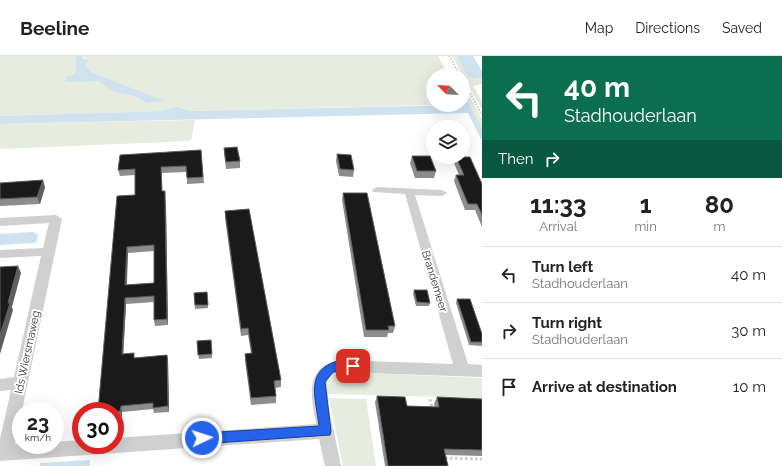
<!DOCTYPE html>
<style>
body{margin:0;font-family:Raleway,sans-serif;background:#f2f2f2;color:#222;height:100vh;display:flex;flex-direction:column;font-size:15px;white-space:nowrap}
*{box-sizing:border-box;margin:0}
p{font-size:13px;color:#767676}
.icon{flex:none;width:22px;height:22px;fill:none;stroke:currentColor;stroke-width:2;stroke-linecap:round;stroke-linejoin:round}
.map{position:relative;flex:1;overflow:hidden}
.details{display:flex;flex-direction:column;background:#fff;width:300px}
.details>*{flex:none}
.guide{background:#0b6e4f;color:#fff;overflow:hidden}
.needle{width:26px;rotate:294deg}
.fabs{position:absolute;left:426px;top:12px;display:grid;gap:8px}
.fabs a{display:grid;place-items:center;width:44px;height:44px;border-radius:50%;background:#fff;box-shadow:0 4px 16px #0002;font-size:20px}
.speed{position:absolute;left:12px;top:346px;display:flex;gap:8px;font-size:20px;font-weight:700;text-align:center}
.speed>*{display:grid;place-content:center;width:52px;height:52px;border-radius:50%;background:#fff;box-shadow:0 4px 16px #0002;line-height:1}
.speed small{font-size:10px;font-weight:400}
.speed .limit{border:6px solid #d22;background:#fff;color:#111}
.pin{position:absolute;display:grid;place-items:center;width:34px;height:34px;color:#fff;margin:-17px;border-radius:8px;box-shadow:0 2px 6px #0006}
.me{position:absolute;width:44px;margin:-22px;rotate:86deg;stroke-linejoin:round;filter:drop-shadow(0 0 3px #0008)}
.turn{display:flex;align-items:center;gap:14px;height:84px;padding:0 16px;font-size:18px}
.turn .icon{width:52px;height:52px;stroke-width:2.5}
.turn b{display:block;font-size:28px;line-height:34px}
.then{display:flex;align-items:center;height:38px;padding:0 16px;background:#0003;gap:8px;font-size:15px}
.eta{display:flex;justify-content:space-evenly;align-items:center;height:68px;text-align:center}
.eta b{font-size:24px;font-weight:700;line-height:28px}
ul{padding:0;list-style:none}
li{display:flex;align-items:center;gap:12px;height:56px;padding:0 16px;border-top:1px solid #e0e0e0}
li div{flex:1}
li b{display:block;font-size:15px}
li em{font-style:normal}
header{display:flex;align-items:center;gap:24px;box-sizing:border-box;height:56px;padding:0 20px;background:#fff;border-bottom:1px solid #e0e0e0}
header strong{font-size:19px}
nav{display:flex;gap:22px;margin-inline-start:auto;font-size:14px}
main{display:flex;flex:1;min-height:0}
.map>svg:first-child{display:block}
</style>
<header>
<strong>Beeline</strong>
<nav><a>Map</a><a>Directions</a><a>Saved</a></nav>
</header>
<main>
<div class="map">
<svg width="482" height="410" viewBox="0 0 482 410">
<rect width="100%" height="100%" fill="#fff"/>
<g fill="#e6ecdf">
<polygon points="0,0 76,0 75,18 66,21 98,25 114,36 134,40 147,47 164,45 91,16 85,11 86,3 82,0 438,0 448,19 433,19 433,49 190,55 181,52 163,55 0,60"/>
<polygon points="452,0 457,0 468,21 482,23 482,28 473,30 482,46 482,53"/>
<polygon points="463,28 482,63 482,72 463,37"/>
<polygon points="195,64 191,85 0,93 0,68"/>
<path d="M341,316l141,6v20l-154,-4c-1,-11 1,-20 13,-22z"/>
<polygon points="329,342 366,343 376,410 343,410"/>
</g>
<g fill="#cfe2ee">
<polygon points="76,0 82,0 84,3 89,4 85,9 91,16 165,45 147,47 134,40 114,36 98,25 65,26 66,21 75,18"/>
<polygon points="457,0 473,0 482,15 482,23 468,21"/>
<polygon points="463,37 482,72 482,85 468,57 0,68 0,60 163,55 177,51 190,55 463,49"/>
<polygon points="33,176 38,179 37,185 34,187 0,189 0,178"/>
<polygon points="90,404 90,410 40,410 40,407"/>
</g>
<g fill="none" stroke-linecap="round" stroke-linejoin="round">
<g stroke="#cdcdcd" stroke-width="2" stroke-dasharray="1.5 1.5" stroke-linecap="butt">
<polyline points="449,0 460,19"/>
<polyline points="463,24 482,59"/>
</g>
<g stroke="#cdcdcd" stroke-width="3" stroke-dasharray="2.5 2.5" stroke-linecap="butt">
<polyline points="430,343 432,353"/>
<polyline points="445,402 482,403"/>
</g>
<path fill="#d0d0d0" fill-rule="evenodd" d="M377,131l65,3 5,3 -5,3 -27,-1 53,169 14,1v12l-144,-5 -6,3 -5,6 2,28 12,57h-16l-6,-27 -319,22v-22l11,-49 -11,1v-12l14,-2 27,-121 -41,2v-8l43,-2 6,-25 -49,3v-8l56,-3 6,4 -47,225 40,1v-3l26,-2v5h34v-7l201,-14c-5,-27 -12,-55 22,-64l115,4 -48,-170 -32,-2 -1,-2z"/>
</g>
<g fill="#8c8c8c" fill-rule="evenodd">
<polygon points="224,92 240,105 240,112 226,113 224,98"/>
<path d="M201,94l3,33 -17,1v-12l-25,1v18l3,5 1,11 2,118 -13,1 -1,-6v-18l-28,2 -3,50 13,4 31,-3 1,5 1,52 -15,1 -1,-4 -31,3v5l-7,1v-7h-17l37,-216v-20l-15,1 -2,-6zM154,195v32l-27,2 1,-32z"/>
<polygon points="337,98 354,114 353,121 339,120 336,105"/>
<polygon points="412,100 436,115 434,122 415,122 410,107"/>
<polygon points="456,101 482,128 482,171 475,154 465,154 454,125 456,119 459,119 454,107"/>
<polygon points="0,127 45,131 40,148 0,150"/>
<polygon points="343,137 395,270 393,277 388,277 387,281 364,281 342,144"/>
<polygon points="225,155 281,324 281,331 275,332 276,340 276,347 251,349 245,305 245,298 251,297 248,279 241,280 225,162"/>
<polygon points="414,234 430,247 429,250 416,250 413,238"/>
<polygon points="207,236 208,252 195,253 194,237"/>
<polygon points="457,243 482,278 482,290 469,289 456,247"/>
<polygon points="211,284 212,302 199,303 197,285"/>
<polygon points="377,340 407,350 435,351 434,348 437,341 482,343 482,400 446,399 448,410 385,410 375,346"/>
</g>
<g fill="#5f5f5f">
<polygon points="43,124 45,131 40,148 37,141"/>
<polygon points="165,135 166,151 168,269 167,263"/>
<polygon points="127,191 128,197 126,235 125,229"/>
<polygon points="18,210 21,217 12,251 13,254 0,298 0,279 8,247"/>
<polygon points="125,242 126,248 123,304 122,298"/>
<polygon points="167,299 168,304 169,356 168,350"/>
<polygon points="121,350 122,356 122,361 120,355"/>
</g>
<g fill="#1a1a1a" stroke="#5f5f5f" fill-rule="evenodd">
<polygon points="237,91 240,105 226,106 224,92"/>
<path d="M201,94l2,27 -16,1 -1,-12 -25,1 1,24h3v10l2,118 -13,1v-24l-29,2 -3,56 12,-1v5l33,-3 1,51 -15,2v-5l-32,3 -1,5 -5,1v-1h-17l19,-215 18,-1v-26l-17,1 2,-15zM154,189v38l-29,2 2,-38z"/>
<polygon points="337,98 351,99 354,114 340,113"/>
<polygon points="412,100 430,100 436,115 417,115"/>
<polygon points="456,101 470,101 482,128 482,159 477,148 468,148 456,119 464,119"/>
<polygon points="43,124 37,141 0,143 0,127"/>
<polygon points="343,137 367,137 395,270 388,270 389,274 366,274"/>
<polygon points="249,153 281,324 274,325 276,340 251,342 245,298 252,297 248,272 241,273 225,155"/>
<polygon points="18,210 8,247 10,247 0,279 0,211"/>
<polygon points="414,234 427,234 430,247 417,246"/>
<polygon points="207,236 208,249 195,249 194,237"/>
<polygon points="457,243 470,243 482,278 482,286 471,286"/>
<polygon points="211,284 212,298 198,299 197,285"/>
<polygon points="377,340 405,341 407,350 439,351 437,341 482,343 482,394 444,393 448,410 388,410"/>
</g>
<path fill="#2563eb" stroke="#184099" d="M338,305l19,2 2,3 -2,4 -24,2 -8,10 6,49 -1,4 -128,9 -4,-2 -2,-4 2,-4 4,-1 117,-7c-3,-27 -15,-56 19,-65z"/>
<g text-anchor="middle" stroke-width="4" stroke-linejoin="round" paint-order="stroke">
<g font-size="11" fill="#333" stroke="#fff">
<text transform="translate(435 225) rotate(73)" y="4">Brandemeer</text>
<text transform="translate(27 296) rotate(-78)" y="4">Ids Wiersmaweg</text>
</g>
</g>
</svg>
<div class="fabs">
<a><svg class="needle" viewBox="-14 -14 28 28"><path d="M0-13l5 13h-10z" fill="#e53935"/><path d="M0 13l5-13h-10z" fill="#767676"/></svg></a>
<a><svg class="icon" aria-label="layers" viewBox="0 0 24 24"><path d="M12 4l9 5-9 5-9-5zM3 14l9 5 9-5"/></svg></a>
</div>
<div class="speed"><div>23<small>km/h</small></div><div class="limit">30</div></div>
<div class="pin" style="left:353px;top:310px;background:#d93025"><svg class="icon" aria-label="arrive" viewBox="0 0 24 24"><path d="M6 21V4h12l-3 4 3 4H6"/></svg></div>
<svg class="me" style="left:202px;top:382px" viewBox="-20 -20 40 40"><circle r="17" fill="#2563eb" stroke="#fff" stroke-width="3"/><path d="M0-11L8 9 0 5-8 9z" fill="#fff"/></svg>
</div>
<section class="details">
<div class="guide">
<div class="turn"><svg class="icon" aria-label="left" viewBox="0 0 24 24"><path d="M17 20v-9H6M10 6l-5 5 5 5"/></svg><div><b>40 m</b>Stadhouderlaan</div></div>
<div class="then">Then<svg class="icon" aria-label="right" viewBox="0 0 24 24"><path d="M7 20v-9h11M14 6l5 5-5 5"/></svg></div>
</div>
<div class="eta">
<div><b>11:33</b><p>Arrival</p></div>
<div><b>1</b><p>min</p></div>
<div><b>80</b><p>m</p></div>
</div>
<ul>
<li><svg class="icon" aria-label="left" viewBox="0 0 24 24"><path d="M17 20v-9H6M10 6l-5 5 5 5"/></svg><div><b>Turn left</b><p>Stadhouderlaan</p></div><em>40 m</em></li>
<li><svg class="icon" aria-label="right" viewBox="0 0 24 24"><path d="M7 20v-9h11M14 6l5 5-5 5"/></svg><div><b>Turn right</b><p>Stadhouderlaan</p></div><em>30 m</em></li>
<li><svg class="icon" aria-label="arrive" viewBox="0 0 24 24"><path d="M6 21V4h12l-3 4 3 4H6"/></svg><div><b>Arrive at destination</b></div><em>10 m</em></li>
</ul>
</section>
</main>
